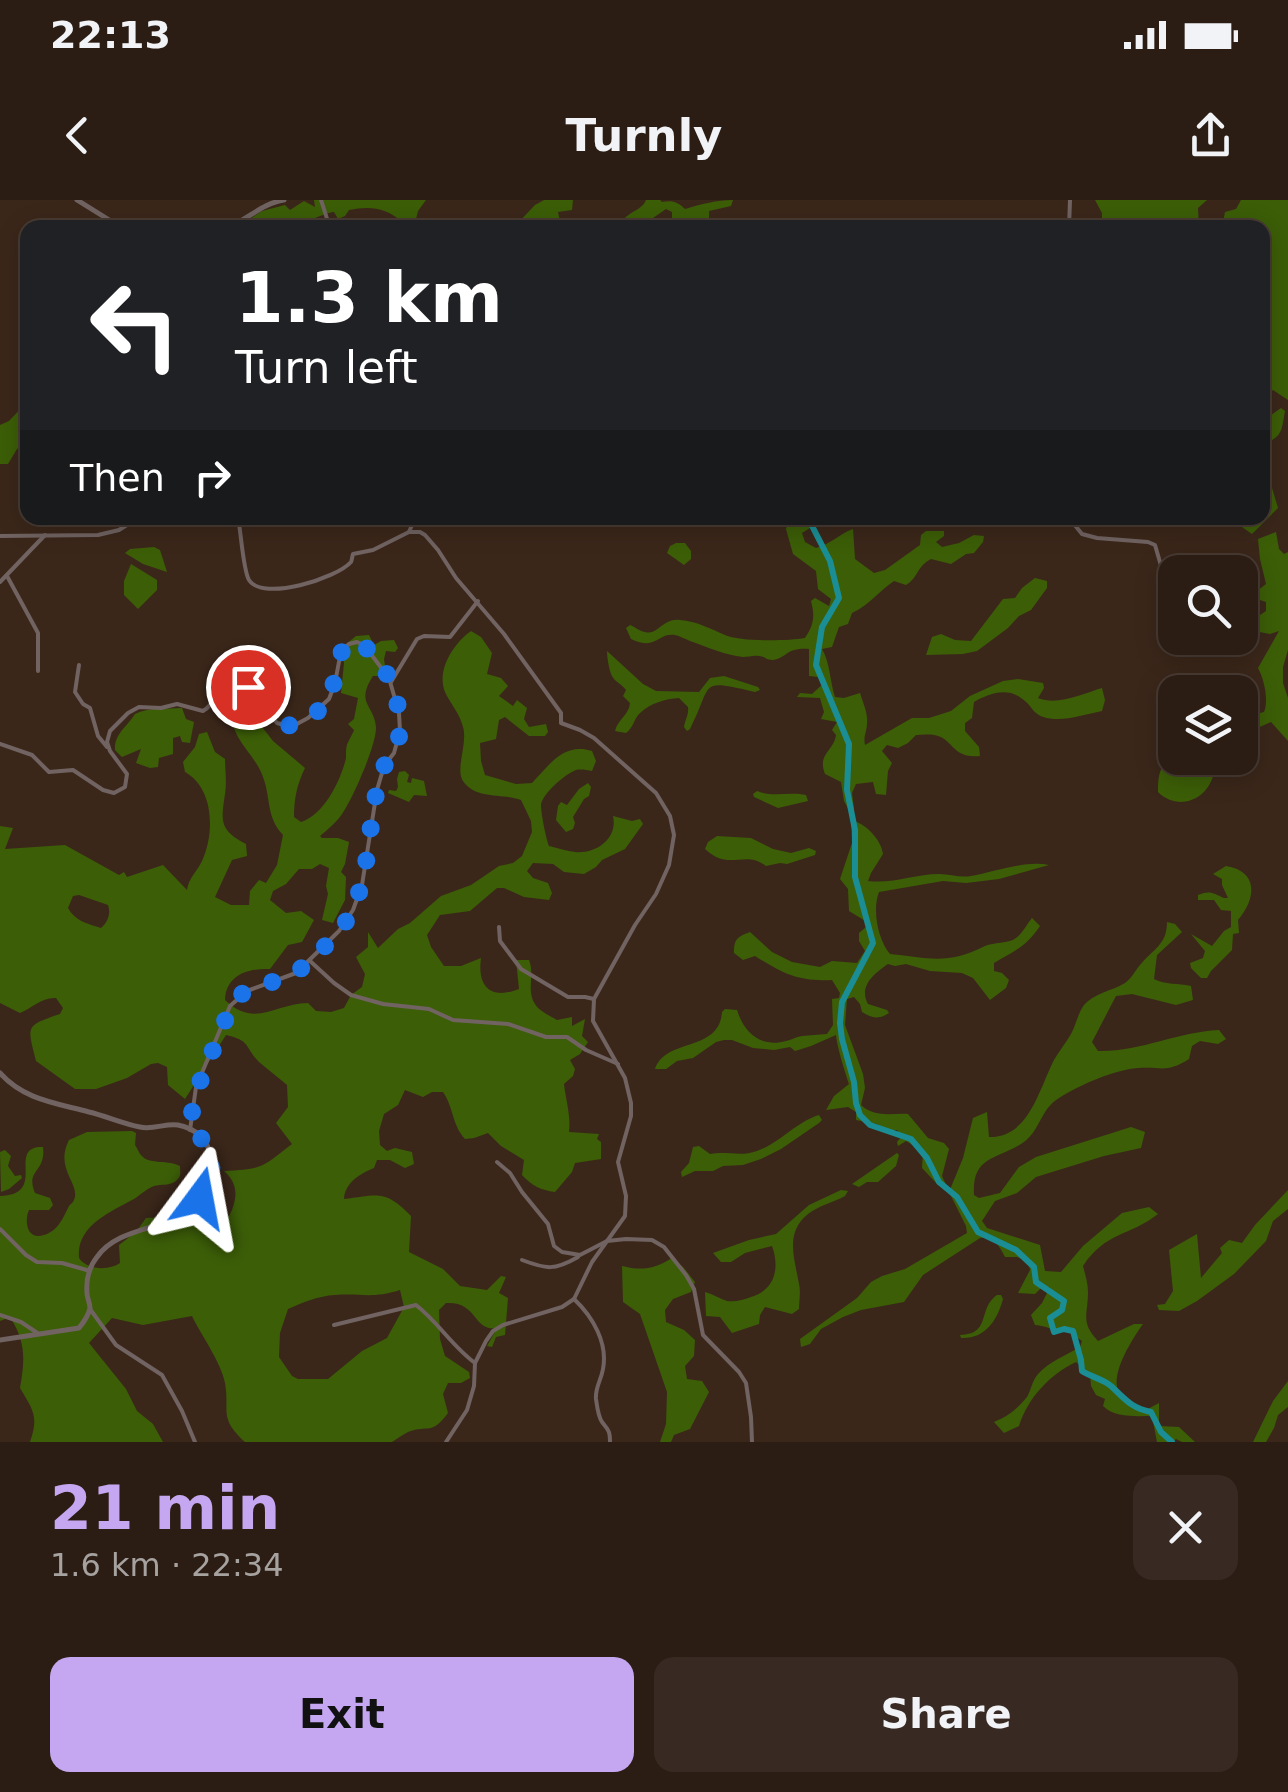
<!DOCTYPE html>
<meta charset="utf-8">
<style>
body{margin:0;font-family:"DejaVu Sans",sans-serif;background:#382a22;color:#f1f3f6;height:100vh;display:flex;flex-direction:column;font-size:38px;white-space:nowrap}
*{box-sizing:border-box;margin:0}
p{font-size:32px;color:#a6a2a0}
.icon{flex:none;width:55px;height:55px;fill:none;stroke:currentColor;stroke-width:2;stroke-linecap:round;stroke-linejoin:round}
.map{position:relative;height:1242px;overflow:hidden}
.drawer{display:flex;flex-direction:column;background:#2c1d14;flex:1}
.drawer>*{flex:none}
.hud{position:absolute;left:20px;top:20px;width:1250px;height:305px;border-radius:20px;box-shadow:0 5px 25px #0003,0 0 0 2px #483b34;background:#202124;color:#fff;overflow:hidden}
.tools{position:absolute;left:1158px;top:355px;display:grid;gap:20px}
.tools a{display:grid;place-items:center;width:100px;height:100px;border-radius:20px;background:#2c1d14;box-shadow:0 5px 25px #0003,0 0 0 2px #483b34;font-size:50px}
.pin{position:absolute;display:grid;place-items:center;width:85px;height:85px;color:#fff;margin:-42px;border:5px solid #fff;border-radius:50%;box-shadow:0 2px 10px #0007}
.me{position:absolute;width:110px;margin:-55px;rotate:13deg;stroke-linejoin:round;filter:drop-shadow(0 0 8px #0008)}
.turn{display:flex;align-items:center;gap:35px;height:210px;padding:0 50px;font-size:45px}
.turn .icon{width:130px;height:130px;stroke-width:2.5}
.turn b{display:block;font-size:70px;line-height:85px}
.then{display:flex;align-items:center;height:95px;padding:0 50px;background:#0003;gap:20px;font-size:38px}
.round{display:grid;place-items:center;flex:none;width:105px;height:105px;border-radius:20px;background:#382a22}
.head{display:flex;align-items:center;justify-content:space-between;height:170px;padding:0 50px}
h1{font-size:60px;font-weight:700;line-height:75px;color:#c5a7f1}
.primary-button{display:flex;gap:20px;margin-top:auto;padding:20px 50px}
.primary-button a{flex:1;height:115px;border-radius:20px;background:#c5a7f1;color:#111;font-size:40px;font-weight:700;line-height:115px;text-align:center}
.primary-button a+a{background:#382a22;color:#f1f3f6}
.status{display:flex;justify-content:space-between;align-items:center;height:70px;padding:0 50px;background:#2c1d14;direction:ltr}
.status svg{height:28px;fill:currentColor}
header{display:flex;justify-content:space-between;align-items:center;height:130px;padding:0 50px;background:#2c1d14;font-size:45px;font-weight:700}
.map>svg:first-child{display:block}
</style>
<div class="status"><b>22:13</b><svg viewBox="0 0 49 12"><path d="M0 12V9h3v3zM5 12V6h3v6zM10 12V3h3v9zM15 12V0h3v12zM26 1h20v11H26zM47 4h2v5h-2z"/></svg></div>
<header><svg class="icon" aria-label="back" viewBox="0 0 24 24"><path d="M15 5l-7 7 7 7"/></svg>Turnly<svg class="icon" aria-label="share" viewBox="0 0 24 24"><path d="M12 15V3M7 8l5-5 5 5M5 13v7h14v-7"/></svg></header>
<div class="map">
<svg width="1288" height="1242" viewBox="0 0 1288 1242">
<rect width="100%" height="100%" fill="#3b271a"/>
<g fill="#3c5e07" fill-rule="evenodd">
<path d="M314,0h112l-8,11 -4,16h-13l1,-5c-16,-15 -33,-16 -53,-12l-4,6 -7,3 -4,-7c-6,0 -32,11 -36,15l-54,1 1,-6 17,-11 23,-6 5,5 14,-9 11,6z"/>
<path d="M544,0h29l-1,10 -14,2 2,10 -5,4c-14,-3 -26,2 -41,1l21,-22z"/>
<path d="M646,0h14l2,2c10,-2 16,0 23,7 16,-5 32,-9 48,-9l-2,6 -22,5v8l-3,8h-34v-15l-6,-3 -13,9 -3,9h-8l-2,-6 -8,6h-9l-2,-3c7,-14 20,-12 25,-24z"/>
<polygon points="1095,0 1207,0 1198,8 1199,28 1102,27 1102,13"/>
<polygon points="1241,0 1288,0 1288,200 1273,190 1264,197 1263,201 1262,28 1222,27 1225,12 1236,9"/>
<polygon points="27,202 25,242 17,249 8,264 0,264 0,225 9,221"/>
<path d="M1281,208l4,3c-4,22 -2,24 -22,34v-28l1,3z"/>
<path d="M1263,258l15,50 -26,26c-11,-8 -18,-14 -32,-11l-7,-5h49z"/>
<path d="M789,318h37l-24,15 3,9 11,6c15,-4 23,-14 37,-19l2,30 19,14 11,-3 35,-25 1,-10 5,-4h18v5l-8,6 6,5 17,-4 15,-8 10,1 -1,6 -9,11 -8,1 -15,10 -20,-5c-15,8 -12,18 -25,26l-12,-4c-15,10 -26,25 -42,32l-4,11 -9,3 -7,20 -10,2c8,13 8,33 13,48l9,1 16,-5c3,10 8,20 7,30 0,9 -4,13 -2,22l47,-27h17l22,-7 19,-15 33,-15 15,-2 25,4 1,5 -6,10c20,8 44,-4 64,-10l3,12 -3,11c-16,3 -32,9 -48,8 -23,-2 -19,-12 -33,-21 -15,-11 -33,-4 -47,4l-2,16 -7,5v8l14,16 1,9c-29,3 -26,-18 -46,-21 -4,-1 -15,0 -18,0l-8,8 -10,5 -11,-3 -5,6 10,12 -4,8 -2,24 -10,-1 -3,-12 -17,2 -4,9 2,16 -4,3 -6,-11 -3,-19 -16,-8c-8,-20 9,-23 11,-39l-4,-5 5,-8 -16,-3 3,-7 -4,-14 -23,-1 3,-4 12,1 12,-11 -6,-6 -9,-1v-27c-23,-2 -22,9 -36,11 -8,0 -6,-3 -14,-4 -5,-1 -11,1 -16,1 -18,-2 -36,-10 -53,-16 -5,-2 -10,-5 -15,-6 -19,-2 -18,16 -44,4l-5,-11 4,-3c5,2 9,6 15,7 13,4 17,-14 35,-12 16,1 31,9 45,15 15,7 63,6 80,3 9,-13 10,-22 6,-37l4,-3 14,8 2,-7 -13,-10 -2,-18 -23,-17 -7,-25z"/>
<path d="M1276,332l3,17 5,5 4,-2v98l-5,17v16l5,15v43l-17,-19 -16,7 -15,13v-24l24,-6c5,-12 0,-33 -6,-44l21,-37 -9,3 -16,-3 2,15c-9,-4 -13,-10 -14,-19l24,-16v-9l-9,-3v-8l9,-7 -6,-25 -2,-20z"/>
<polygon points="676,343 685,343 691,351 691,359 684,365 667,353 670,346"/>
<polygon points="154,347 160,350 167,372 143,364 125,353 130,349"/>
<polygon points="131,364 157,380 157,390 138,409 124,395 124,381"/>
<polygon points="1035,378 1047,381 1047,388 1031,410 1019,416 1008,428 977,451 963,454 926,455 932,437 941,434 955,440 971,441 1003,399 1015,398 1022,388"/>
<path d="M471,431l10,6 11,16 -5,21 14,4 7,8 -9,10 14,10 4,-6 10,8 -3,11 5,8 17,-3 2,8 -3,4h-16l-24,-19 -6,3 -3,19 -16,4 1,18 4,14 31,9 16,-1c18,-19 32,-41 60,-32l4,10 -4,10c-4,-1 -12,-2 -16,-1 -11,4 -34,24 -35,35 0,8 5,34 8,41 9,2 18,5 26,6 22,2 43,-14 38,-36l19,5 8,-2 3,5 -18,25 -23,11 -6,7 -12,7 -20,-2 -11,-8 -20,-1 -6,8 6,7 15,5 4,10 -3,7 -25,-3 -20,-9h-7l-27,23 -30,4 -13,20 4,12 13,19h17l20,-8c-4,29 10,42 38,31l-3,-29h13c6,14 -3,31 6,44 4,7 15,12 22,16l15,-3v9l13,-7 -3,17 6,6 -8,12 -10,6 5,9 -2,7 -9,8c2,17 7,32 5,48l30,2 -2,5 4,3v17l-26,4 -3,9 -17,20c-14,-2 -23,-6 -33,-17l2,-15 -23,-14 -13,-13 -14,5 -9,1c-13,-14 -11,-31 -22,-47h-11l-9,5 -18,-7 -7,15 -14,9 -5,17 1,14 7,6 8,-3 17,4 2,12 -9,4 -15,-8h-13l-3,8c-15,6 -29,15 -30,31 34,-4 41,-10 67,17l-2,36 34,17 17,17 27,4 14,-14 5,1 -7,16 9,5 -3,37 -9,2 -4,10 -5,-1 10,-18c-24,4 -19,-27 -51,-25l-7,7 1,29 5,17 24,16 1,6 -9,5h-13l-5,11 5,19c-17,23 -19,11 -40,19 -6,3 -11,7 -16,10h-147c-27,-25 -15,-30 -20,-59 -4,-21 -24,-48 -33,-67l-49,9 -31,-7 -23,25 37,46 11,22 16,13 10,18h-133c9,-26 3,-32 -10,-54 5,-29 6,-46 -10,-71l-10,4v-125c49,-1 5,-50 43,-49 3,26 -18,22 -8,46l15,5 3,7 -4,5h-20c-5,11 -2,31 15,25 14,-4 19,-17 25,-29 1,-2 4,-3 5,-6 7,-16 -20,-31 -5,-60l18,-8 45,-1 4,2 -1,12c3,4 4,9 8,12 7,7 26,3 37,9 0,7 2,10 -4,15 -6,5 -15,3 -22,5 -8,3 -14,9 -20,13 -24,13 -58,27 -55,59 8,12 30,13 41,5l-1,-18 17,-13 10,-14c2,0 14,-1 16,0 28,2 64,28 73,-19 2,-12 -3,-21 -11,-28 39,-2 37,-3 68,-27l-16,-21 12,-16 -1,-22c-9,-8 -19,-15 -28,-23 -15,-15 -7,-21 -33,-27l-41,64 -17,-14 -1,-18 -9,-4 -7,1 -24,14 -31,11h-21l-39,-28c-9,-36 -11,-35 24,-47l3,-6 -7,-10c-14,-1 -24,10 -36,15l-20,-10v-177l13,2 -8,21 60,-4 54,30 5,-3 3,5 36,-12 24,25c2,-13 10,-18 15,-29 13,-28 12,-73 -17,-89l-2,-10 12,-15 4,-13 8,-2 8,20 10,7c0,11 2,24 0,35 -4,27 -6,36 21,50l1,12 -15,4 -17,37 16,8h18l1,-14 9,-11 7,3 11,-18 6,-30c-17,-18 -12,-37 -20,-58 -5,-15 -17,-26 -25,-40 -7,-13 -9,-31 -11,-46l17,-12 18,48 11,14 32,27c-8,16 -11,31 -11,49l7,5c22,-7 38,-38 44,-60 2,-5 0,-11 2,-17 0,-1 7,-14 7,-15l-6,-6 6,-5 4,-21 -17,-5 3,-30 -3,-15 15,-12 13,-1 5,10 7,-4 13,-1 4,8 -3,4 -9,-1 -2,8 2,14 -5,3h-8c-18,28 1,28 3,51 1,17 -24,73 -34,87 -6,9 -14,15 -22,22l2,2h16l11,4 -4,22 -4,8 5,5 -1,23 -12,23 -11,-3 6,-26 -2,-8 3,-18 -9,-4 -8,5h-13l-13,15 -13,7 -3,9 16,13 15,-2 13,9 -12,22 -14,3 -18,24c-22,-1 -44,6 -45,31 30,29 51,3 83,3l8,8 15,1 13,-4 7,-13 11,-8 3,-13 -9,-17 12,-10v-15l10,16 20,-19 12,-6 31,-27 30,-11 28,-19 14,-3 9,-7 10,-24 -1,-11 -10,-21c-19,-7 -45,0 -58,-19 -8,-12 5,-38 0,-54 -3,-13 -13,-24 -18,-35 -9,-22 9,-49 26,-61zM79,695l29,10c3,8 0,17 -7,23 -13,-4 -26,-7 -33,-20l5,-12zM400,1090l4,17 -17,31 -25,13 -34,28h-30l-6,-3 -13,-19 1,-24 8,-24c16,-7 30,-13 47,-14 27,-2 37,4 65,-5z"/>
<path d="M607,451l36,33 13,7 43,1 11,-14 14,-2 34,11 2,3 -5,2c-58,-13 -41,-10 -65,37l-3,2 -3,-4c1,-8 5,-12 4,-20l-9,-9c-14,1 -28,5 -39,15 -7,7 -6,14 -14,20l-11,-2c3,-12 14,-16 15,-28l-7,-7 3,-6c-4,-6 -11,-8 -14,-14 -3,-6 -5,-19 -5,-25z"/>
<path d="M182,508l4,11 8,3 -4,21 -8,-1 -2,-6 -7,2v16l-14,4 -1,9 -8,1 -14,-5 5,-14 -19,8 -7,-7c-1,-16 12,-23 20,-36 14,-7 31,-5 47,-6z"/>
<path d="M1175,555v3h44l-10,7 4,11c-7,25 -36,35 -55,16 0,-17 1,-27 17,-37z"/>
<polygon points="405,571 409,575 407,582 411,583 412,578 424,581 427,596 414,595 409,602 388,593 389,590 396,591 398,587 397,579 399,572"/>
<polygon points="588,583 591,587 589,596 584,599 573,617 575,623 573,629 566,632 556,620 558,606 561,602 567,605 579,589"/>
<path d="M757,591c17,7 32,0 49,4l2,6 -30,7 -24,-11 -1,-3z"/>
<path d="M851,620c14,3 30,19 32,34l-12,19 -3,8c25,3 47,-7 71,-7 11,0 21,4 32,2 24,-4 54,-16 78,-11l-50,14 -33,4 -23,-2 -64,11c-7,18 -1,48 11,62 39,4 58,11 95,-8 9,-4 23,-2 31,-8 6,-4 11,-14 16,-20l8,8c-14,21 -26,25 -46,37v8l8,2 7,7 -3,8 -16,12 -17,-22 -11,-5 -32,-2 -24,-7 -11,2 -7,-2c-13,9 -30,22 -20,40l19,6 2,3c-11,7 -17,5 -27,-1l-2,-8 -6,-7 -7,2 -2,26 18,49 2,14 -4,17c14,13 30,8 47,9l20,24 16,5 5,6 -7,27 5,11 -9,-2 -16,-17 1,-17 -17,-10 -8,5 -1,-4 5,-6 -5,-6 -10,1 -10,-7 -21,-4v-8l-8,-5 -22,3 8,-14 15,-12c-4,-12 -12,-37 -13,-49l-25,11 -16,5 -5,-4 -16,3 -21,-2 -21,-8h-8l-8,2 -23,16 -16,3 -11,8h-11c11,-32 64,-16 67,-57l3,-3 12,1c7,23 24,38 49,31 5,-1 10,-4 16,-5 8,-1 16,-1 25,-2l6,-9 -1,-26 7,-1 1,-5 -8,-13c-34,2 -50,-7 -77,-24l-12,4 -9,-7c0,-14 3,-16 16,-21l22,20 20,10 28,5 12,-6 25,2 8,-12 -6,-10v-8l7,-6 1,-5 -18,-11 -1,-22 -8,-10 12,-36z"/>
<path d="M717,636l34,2 22,11 18,4 18,-5 7,3 -1,4 -28,9 -7,-1 -14,3c-21,-17 -37,6 -61,-17l3,-7z"/>
<path d="M1226,666c32,5 31,32 12,54l1,13 -6,1 -1,16 -21,21 -4,7h-6l-10,-10 -1,-5 13,-5 2,-7 -14,-17 21,12 12,-15 7,-4v-16l-10,-1 -7,-10h-16v-5c12,-5 15,-2 26,3h4l-6,-13v-6l-9,-5z"/>
<path d="M1167,722l8,2 7,8 -25,23 -3,24c12,6 23,4 37,7l2,14 -17,5 -44,-11 -16,2 -24,46 6,9c42,1 79,-19 121,-21l7,9 -8,5 -18,-3 -8,5 -3,13c-24,15 -27,7 -51,9 -25,2 -58,17 -79,30 -19,11 -19,35 -38,46 -27,16 -49,13 -47,51l5,3 21,-5 19,-26 17,-10 95,-30 14,5 -4,16 -37,8 -68,21 -19,16 -22,8 -13,20 5,7 53,17 5,26 16,1 22,-26 39,-33 27,-6 9,7c-28,22 -53,18 -75,52 2,8 5,17 5,26 0,23 -8,30 10,49l36,-17h9c-10,14 -34,51 -24,68 5,9 18,15 27,18l13,-7v23l20,1 16,15h-13l-6,-3 -4,3h-15l-5,-26c-16,0 -37,2 -49,-10l2,-7 -9,-4 -5,-9 -1,-12 -14,-12c-27,13 -48,36 -57,64l-15,7 -10,-11c15,-6 23,-13 33,-25 4,-7 5,-16 11,-23 11,-12 28,-19 42,-27l2,-6 -14,-10c-12,1 -21,-5 -33,-6l-4,-10 11,-12 8,-16h-8l-7,7 -17,-1 12,-23 -2,-9 -11,-4h-12c-6,-12 -11,-21 -25,-19l-57,37 -19,27 -43,8 -18,7 -22,12 -11,15 -9,3 -1,-8 57,-41 14,-16 11,-6 23,-7 62,-36 -1,-7 -17,-34 14,-34 10,-40 14,-6 2,25c40,1 50,-48 65,-77 5,-9 12,-17 17,-26 5,-9 7,-21 13,-29 10,-12 28,-14 41,-22 6,-4 10,-12 15,-18 13,-16 27,-20 27,-43z"/>
<path d="M819,915l3,5 -3,3 -38,26 -20,10 -18,6 -20,1 -10,5h-18l-13,6 -1,-5 8,-9 4,-16 6,-1 11,8c16,-3 31,3 47,-3 23,-8 39,-29 62,-36z"/>
<polygon points="5,950 11,956 8,966 15,976 21,975 22,978 9,989 1,992 0,952"/>
<polygon points="897,953 899,955 896,966 878,982 867,982 859,987 852,984"/>
<path d="M841,990l7,1 -3,5c-11,6 -27,10 -37,18 -24,19 -13,46 -9,70 2,8 0,17 0,25l-7,5 -27,-7 -5,8 -1,9 -27,9 -12,-16 -14,-1 -1,-24c8,2 15,7 22,9 9,1 16,-1 24,-4 24,-7 29,-29 21,-51l-27,7 -14,9h-10l-8,-9 36,-13 27,-6 33,-29z"/>
<polygon points="1288,990 1288,1009 1273,1021 1266,1041 1234,1074 1197,1101 1179,1111 1159,1110 1157,1105 1165,1104 1173,1091 1169,1050 1197,1034 1201,1078 1222,1053 1220,1048 1229,1040 1242,1043 1255,1025"/>
<path d="M672,1058l11,9 12,15 -4,10 -18,7 -8,11 1,12 18,8 11,10 -1,16 -9,10 2,13 15,2 7,11 -19,37 -16,6 -3,7h-11l6,-18 1,-32 -27,-78 -17,-12 -1,-36c19,5 33,3 50,-8z"/>
<path d="M997,1095h4l2,4c-6,22 -18,40 -42,39l-1,-3c32,-1 17,-26 37,-40z"/>
<polygon points="1288,1181 1288,1207 1278,1215 1274,1228 1266,1242 1253,1242 1273,1201"/>
</g>
<g fill="none" stroke-linecap="round" stroke-linejoin="round">
<path stroke="#1b8e95" stroke-width="6" d="M808,318l22,43 9,37 -17,29 -6,38 33,79 -2,46 8,40v47l18,66 -31,59 -2,21 2,16 12,43 2,21 4,12 10,10 41,14 16,19 12,24 18,15 21,35 38,18 18,17 2,15 28,19 -2,9 -12,8 4,14 10,-3 9,2 8,29 1,11c9,6 21,8 29,15 14,13 20,22 40,26l10,20 11,10"/>
<g stroke="#706361" stroke-width="4">
<polyline points="321,0 330,28"/>
<polyline points="1069,28 1070,0"/>
<path d="M238,318c3,13 5,52 11,62 14,22 88,-2 102,-18 1,-2 1,-5 2,-8l20,-4 36,-18h11l5,3 13,15 18,28 48,56 57,79v10l19,7 14,8 62,55 14,23 4,19 -5,30 -13,29 -21,31 -41,74 -1,22 32,57 6,25v13l-13,46 8,34 -1,20 -33,46 -18,37 -12,8 -59,18 -10,6 -7,10 -11,22 -1,23 -7,24 -21,32"/>
<polyline points="1069,318 1082,334 1097,338 1148,342 1155,345 1164,376 1175,399"/>
<polyline points="409,332 415,318"/>
<polyline points="0,336 98,335 119,330 138,318"/>
<polyline points="7,376 38,433 38,471"/>
<polyline points="0,382 45,335"/>
<polyline points="79,465 75,492 83,504 90,508 98,536 107,547"/>
<polyline points="391,482 417,439 424,436 450,437 478,401"/>
<path d="M0,544l32,11 17,17 24,-2 30,20 11,3 11,-6 2,-13 -17,-23 -3,-9 3,-11 18,-18 11,-6 22,1 16,-4 26,7c14,-7 11,-25 29,-30l15,6 30,36 11,3 7,-1 13,-7 21,-19 6,-16 6,-32 8,-7 8,-2 7,3 25,33 10,35 1,18 -6,22 -10,13 -7,24 -15,95 -9,25 -14,21 -43,42 -49,18 -17,15 -34,81 -6,43"/>
<polyline points="499,727 500,741 521,769 568,797 585,797 594,799"/>
<polyline points="310,761 334,783 351,795 383,804 429,809 453,820 508,824 546,837 567,837 586,850 618,864"/>
<polyline points="497,962 510,973 522,992 548,1024 554,1046 562,1052 580,1055 607,1041 626,1039 652,1040 664,1047 686,1075 694,1089 703,1135 739,1172 746,1183 751,1217 752,1242"/>
<polyline points="0,1029 26,1055 37,1062 62,1063 90,1071"/>
<path d="M522,1060c24,9 32,11 56,-3"/>
<path d="M574,1099c19,18 34,44 29,70 -2,12 -8,18 -7,30 1,7 2,17 6,23 6,8 8,8 8,20"/>
<polyline points="90,1109 116,1145 162,1175 182,1211 195,1242"/>
<polyline points="0,1115 21,1122 39,1134"/>
<path d="M334,1125l82,-20c22,17 36,41 59,58"/>
</g>
<g stroke="#706361" stroke-width="5">
<polyline points="77,0 122,28"/>
<path d="M227,28c20,-8 36,-25 57,-28"/>
<path d="M0,873c24,27 56,30 89,39 17,4 34,12 51,15 13,3 26,-4 38,-2 37,8 41,44 23,72 -23,36 -79,25 -104,60 -8,10 -11,23 -10,36 0,5 3,10 3,15 -1,6 -7,15 -11,20l-79,12"/>
</g>
</g>
<g fill="none" stroke-linecap="round" stroke-linejoin="round">
<path stroke="#1a73e8" stroke-width="18" stroke-dasharray="0 32.4" d="M200,998c15,-27 20,-50 -10,-68 2,-38 18,-67 32,-101 6,-15 8,-28 23,-37 14,-9 29,-9 43,-15 13,-5 47,-40 55,-51 31,-45 22,-104 39,-154 6,-19 19,-24 18,-48 -1,-15 -5,-39 -14,-51 -4,-4 -8,-7 -11,-11 -4,-5 -7,-15 -13,-18 -25,-14 -26,38 -31,50 -8,17 -36,40 -55,28 -12,-8 -18,-25 -28,-35"/>
</g>
</svg>
<div class="tools">
<a><svg class="icon" aria-label="search" viewBox="0 0 24 24"><circle cx="10" cy="10" r="6"/><path d="M15 15l6 6"/></svg></a>
<a><svg class="icon" aria-label="layers" viewBox="0 0 24 24"><path d="M12 4l9 5-9 5-9-5zM3 14l9 5 9-5"/></svg></a>
</div>
<div class="pin" style="left:248px;top:487px;background:#d93025"><svg class="icon" aria-label="arrive" viewBox="0 0 24 24"><path d="M6 21V4h12l-3 4 3 4H6"/></svg></div>
<svg class="me" style="left:200px;top:998px" viewBox="-20 -20 40 40"><path d="M0-17L14 15 0 8-14 15z" fill="#1a73e8" stroke="#fff" stroke-width="4"/></svg>
<div class="hud">
<div class="turn"><svg class="icon" aria-label="left" viewBox="0 0 24 24"><path d="M17 20v-9H6M10 6l-5 5 5 5"/></svg><div><b>1.3 km</b>Turn left</div></div>
<div class="then">Then<svg class="icon" aria-label="right" viewBox="0 0 24 24"><path d="M7 20v-9h11M14 6l5 5-5 5"/></svg></div>
</div>
</div>
<section class="drawer">
<div class="head"><div><h1>21 min</h1><p>1.6 km · 22:34</p></div><a class="round"><svg class="icon" aria-label="close" viewBox="0 0 24 24"><path d="M6 6l12 12M18 6L6 18"/></svg></a></div>
<div class="primary-button"><a>Exit</a><a>Share</a></div>
</section>
